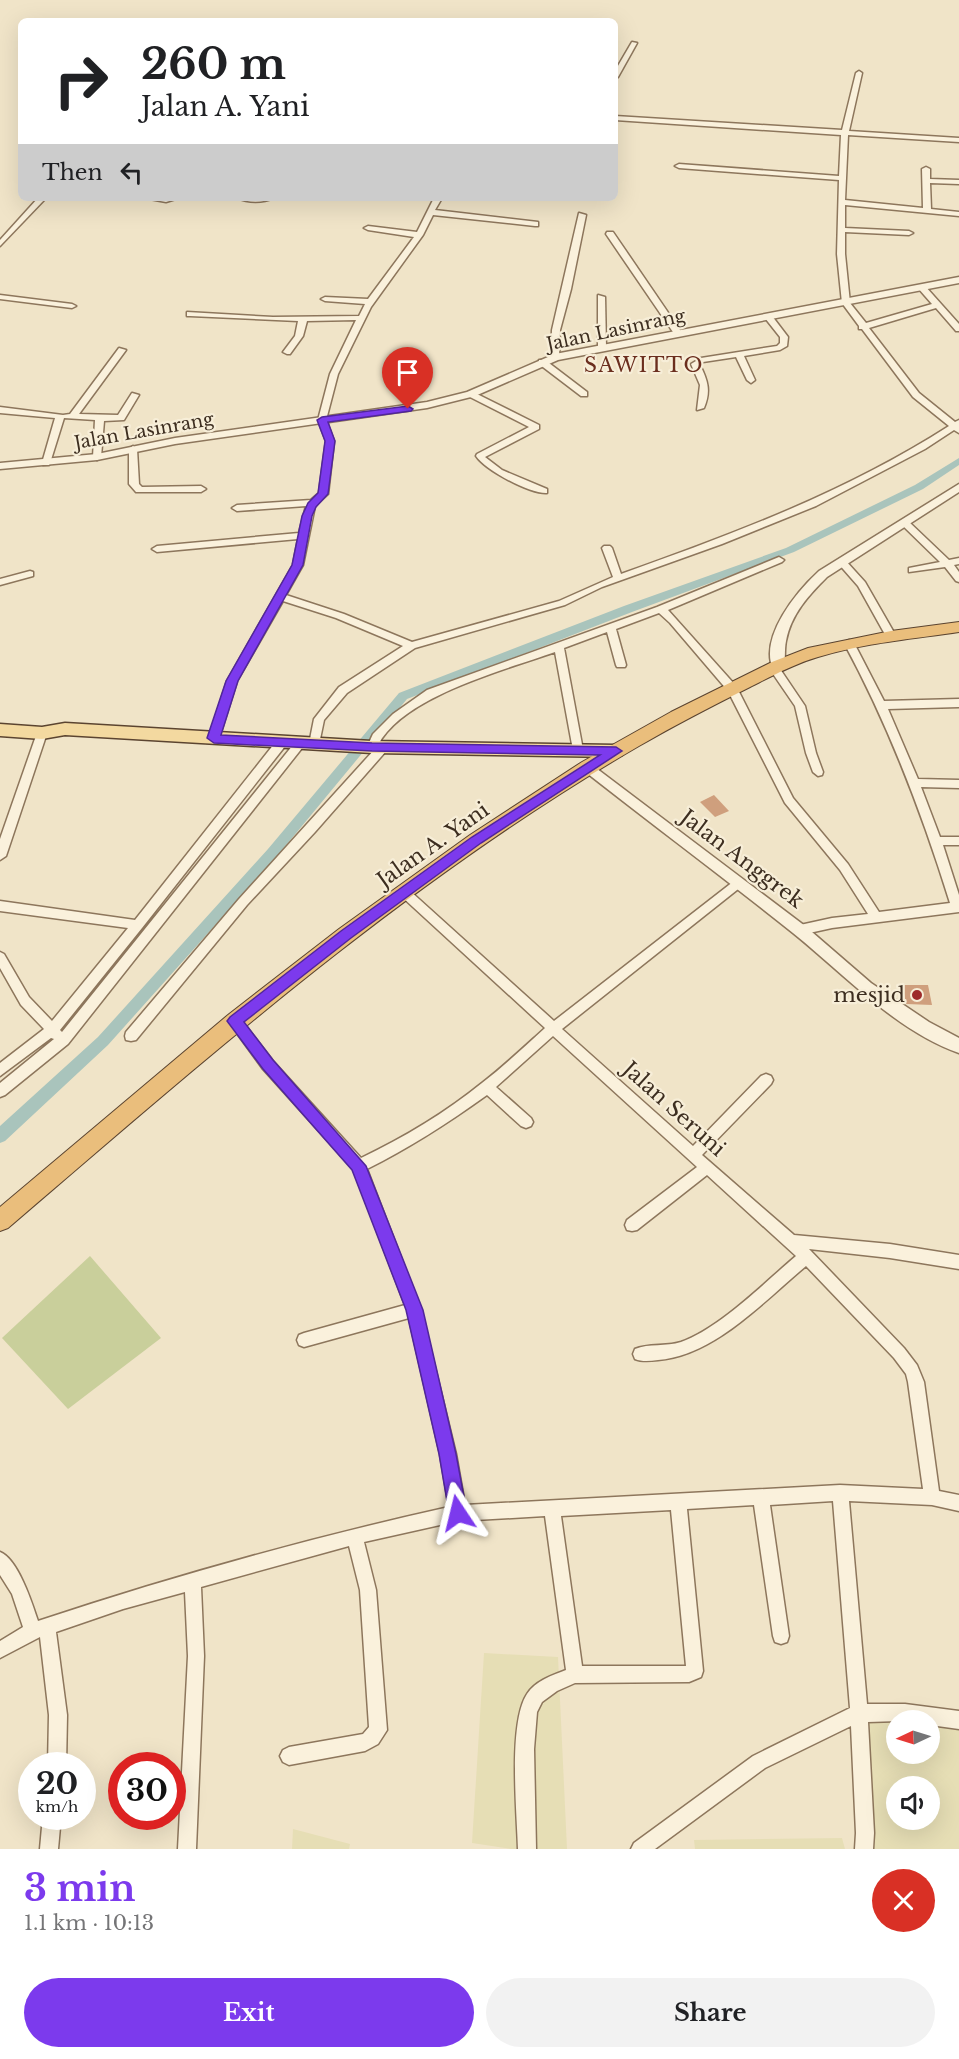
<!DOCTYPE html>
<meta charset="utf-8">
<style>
body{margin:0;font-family:"Libre Baskerville",serif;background:#f2f2f2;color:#202124;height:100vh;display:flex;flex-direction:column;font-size:22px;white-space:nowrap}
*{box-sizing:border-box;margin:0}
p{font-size:20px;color:#757577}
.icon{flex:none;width:33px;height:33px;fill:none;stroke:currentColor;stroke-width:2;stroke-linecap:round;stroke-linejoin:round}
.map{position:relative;height:1849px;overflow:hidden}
.side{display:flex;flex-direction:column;background:#fff;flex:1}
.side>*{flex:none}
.banner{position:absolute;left:18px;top:18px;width:600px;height:183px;border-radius:9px;box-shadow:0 6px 24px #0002;background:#fff;color:#202124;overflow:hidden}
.needle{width:39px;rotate:266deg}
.buttons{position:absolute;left:886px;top:1710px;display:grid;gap:12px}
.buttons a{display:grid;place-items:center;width:54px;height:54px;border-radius:50%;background:#fff;box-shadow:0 6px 24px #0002;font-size:30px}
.speed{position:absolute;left:18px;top:1752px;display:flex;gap:12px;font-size:30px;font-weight:700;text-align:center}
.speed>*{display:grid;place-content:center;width:78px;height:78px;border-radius:50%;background:#fff;box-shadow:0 6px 24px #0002;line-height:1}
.speed small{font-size:15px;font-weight:400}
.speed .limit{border:9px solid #d22;background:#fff;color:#111}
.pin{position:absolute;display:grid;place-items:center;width:51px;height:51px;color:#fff;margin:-62px -26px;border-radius:50% 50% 50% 0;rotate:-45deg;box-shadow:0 0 6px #0007}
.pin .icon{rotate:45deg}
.me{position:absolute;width:66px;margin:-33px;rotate:350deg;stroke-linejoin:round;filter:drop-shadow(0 0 4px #0008)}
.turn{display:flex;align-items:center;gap:21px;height:126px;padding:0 24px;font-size:27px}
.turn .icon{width:78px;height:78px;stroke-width:2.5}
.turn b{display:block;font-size:42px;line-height:51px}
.then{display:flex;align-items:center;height:57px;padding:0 24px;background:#0003;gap:12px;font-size:22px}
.round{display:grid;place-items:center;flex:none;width:63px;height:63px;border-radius:32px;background:#f2f2f2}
.overview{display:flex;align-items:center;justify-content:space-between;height:102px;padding:0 24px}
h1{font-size:36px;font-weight:700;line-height:45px;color:#7c3aed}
.button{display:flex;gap:12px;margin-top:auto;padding:12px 24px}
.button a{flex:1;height:69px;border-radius:36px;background:#7c3aed;color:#fff;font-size:24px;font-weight:700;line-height:69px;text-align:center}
.button a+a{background:#f2f2f2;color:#202124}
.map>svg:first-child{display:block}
</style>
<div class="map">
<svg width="959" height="1849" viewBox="0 0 959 1849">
<rect width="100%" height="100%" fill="#f0e4c8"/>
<g fill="#e6deb5" fill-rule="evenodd">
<polygon points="484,1653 558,1657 567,1849 511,1849 472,1843"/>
<path d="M959,1709v140h-100l3,-138zM897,1720h33v34h-33zM897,1786h33v34h-33z"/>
<polygon points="293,1829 350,1844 349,1849 292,1849"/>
<polygon points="842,1838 845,1849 695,1849 694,1840"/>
</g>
<polygon fill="#c9cf9b" points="90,1256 161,1338 68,1409 2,1338"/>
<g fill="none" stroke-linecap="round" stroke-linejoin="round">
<polygon fill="#a9c4bc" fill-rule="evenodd" points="959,458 959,465 923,489 794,552 632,612 407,699 278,855 108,1045 5,1141 0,1143 0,1126 98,1037 268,849 399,693 624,606 786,548 915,485"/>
</g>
<g fill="#cf9f7d">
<polygon points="714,795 729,811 715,817 700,802"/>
<polygon points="902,985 928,985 932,1005 906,1004"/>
</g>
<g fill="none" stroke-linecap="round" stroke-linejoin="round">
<defs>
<g id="minor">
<polygon points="632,42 637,43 618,77 615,79 615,71"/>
<path d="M859,71l3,2 -13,58 110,7v4l-111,-7 -3,65 78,8 -1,-39 4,-2 4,2v10l29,1v4l-29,-1 1,26 28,3v4l-114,-11v23l64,3 4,2 -4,2 -64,-3v22l5,49 16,20 66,-19 -14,-16 4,-2h3l34,38v7h-3l-20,-23 -67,20 50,65 36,29 4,-2v13l-5,-3 -29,19 -109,57 -94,38 -120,43 -37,18 -150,43 -68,45 -23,27 -5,24 -5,4 -5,-4 5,-25 25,-32 64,-41 -67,-28 -53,-17 -46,80 -18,57 -1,3h-8l-1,-3 18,-57 66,-116 5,-26 -141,13 -5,-3 5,-3 142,-13 7,-27 -69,5 -5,-3 5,-3 74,-5 8,-7 7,-52 -8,-21 12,-46 26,-54 -49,1 -4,15 -13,18h-3l-4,-2 12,-16 3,-15 -108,-5h-3v-4l86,5 86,-1 6,-12 -40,-3 -4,-2 4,-2 43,2 46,-62 -46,-7 -4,-2 4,-2 49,6 17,-34h8l-7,12 103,12v4h-3l-102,-11 -10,20 -52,72 -33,67 -12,46 8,21 -6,53 -13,12 -12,59 -17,30 58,19 68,28 147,-41 54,-24 -11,-29 2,-2h6l2,2 9,26c115,-41 225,-82 328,-148l-36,-29 -51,-68h-3v-3l-17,-23 -5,-49 2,-74 -160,-12 -4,-2 4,-2 160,12 2,-41 -226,-15v-4l227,14 14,-57z"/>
<polygon points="38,198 46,198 0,246 0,240"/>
<polygon points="144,198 179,198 166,202"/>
<path d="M237,198h37c-11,5 -26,5 -37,0z"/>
<polygon points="579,213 586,215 571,289 560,330 559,357 555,359 551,357 552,330"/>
<polygon points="607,232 613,232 682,333 681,335 675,335 606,234"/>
<polygon points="0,295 72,304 76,306 72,308 0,299"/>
<polygon points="598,295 605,297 606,347 602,349 598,347"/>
<path d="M766,316h6l16,21 -1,9 -7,4 -36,6 11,24 -4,3 -4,-3 -11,-23 -33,5 -3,3c8,16 11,26 4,43l-7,2 3,-25 -9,-21 10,-6 76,-12 3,-3v-6l-15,-19z"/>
<polygon points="119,348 126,350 79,414 118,415 132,393 139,395 124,420 104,421 101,457 97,460 93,457 95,420 64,418 50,463 49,465 43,465 42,463 55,418 0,413 0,407 63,415 70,414"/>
<polygon points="539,360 545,360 587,392 587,396 581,396 539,364"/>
<path d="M471,391l68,34v4l-54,28 17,13 45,19v4c-17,1 -62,-23 -71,-37l1,-2 52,-27 -61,-31 -1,-2z"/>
<polygon points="133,446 137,449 139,484 142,487 201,486 206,489 201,492 136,492 129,484 129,449"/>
<polygon points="905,520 908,521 949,560 959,558 959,564 954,565 959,572 959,582 956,581 945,567 909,572 909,568 940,562 902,525 902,521"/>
<path d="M779,557l5,3 -2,2 -114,48 68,76 57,112 55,66 31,48 71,-9c-28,-90 -61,-177 -106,-260l5,-3 4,1 31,60 75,-2v8l-71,2 30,70 41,1v8l-38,-1 19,50h19v8h-16l16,50v17l-127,16 -32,7 -4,-2 -2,-3 2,-3 4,-2 32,-7 36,-4 -28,-44 -55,-67 -57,-112 -58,-68 -11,-10 -43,16 10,36 -1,2h-8l-1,-2 -9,-33 -43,16 19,102 -1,3 -4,1 -5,-4 -18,-98c-50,18 -152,44 -177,93l5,-2 4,1 1,3 -1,3 -72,82 -68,73 -111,135 -5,1 -5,-1 -1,-4 1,-4 113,-133 135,-149h-6l-1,-3 6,-13 20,-20 34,-24 230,-83z"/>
<polygon points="842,559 845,560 865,582 896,636 895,638 887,638 858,586 837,562"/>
<polygon points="30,571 33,572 33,576 0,585 0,579"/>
<polygon points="774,665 778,666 805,706 816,753 823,772 822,775 818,776 813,772 806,753 795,706 769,668"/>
<polygon points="42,729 47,733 6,856 0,860 0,839 37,733"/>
<polygon points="282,738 287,742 286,745 142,928 60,1030 62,1032 297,740 301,739 306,743 68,1044 5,1095 0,1097 0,1083 54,1039 51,1038 0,1076 0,1063 44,1029 21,1005 0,968 0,952 4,954 29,997 52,1021 128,928 0,911 0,901 135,920 278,739"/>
<path d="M738,878l4,2 2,3 -2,3 -180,143 131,117 68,-70 5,-2 5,2 2,4 -2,4 -69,71 92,80 96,9 69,11v14l-69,-11 -81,-9 95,99 13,17 7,17 15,109 20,4v16l-27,-6 -83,-4 18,203h38l54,7v18l-29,-4v-5l-62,2 6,111 -1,16h-18l1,-16 -5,-107 -86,42 -110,81h-24l3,-6 119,-87 97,-48 -17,-207 -63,4 19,131 -2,6 -6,2 -6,-2 -2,-6 -19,-131 -67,4 16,162 -2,6 -12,5 -114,1 -18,8 -15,11 -5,10 -3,37 2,100h-18c-1,-36 -10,-126 9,-155 8,-13 26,-19 39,-24l-21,-154 -87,5 -94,21 12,48 11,140 -9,14 -13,7 -76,14 -6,-3 -3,-6 3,-6 6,-3 74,-13 6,-7 -9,-137 -11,-44 -148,41 3,69 -8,193h-18l10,-193 -3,-64 -62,17 -67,23 11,83 -1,51h-18l1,-51 -9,-78 -40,21v-17l23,-14 -11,-33 -12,-19v-23c18,7 32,51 38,69 135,-45 272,-83 411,-114l-9,-53 -31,-136 -105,29 -5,-2 -2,-5 2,-5 5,-2 101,-28 -51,-135 -91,-101 -32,-44 -2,-4 2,-4 4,-1 4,1 34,44 88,97c42,-20 84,-45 121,-75 22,-17 42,-36 63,-55l-144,-132 -2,-3 2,-3h8l145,131zM553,1036l144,131 -70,53 -2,5 2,5 5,1 5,-1 70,-55 89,81c-32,27 -76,72 -115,86 -15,5 -32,1 -46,7l-2,5 2,5c7,3 15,2 23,1 56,-4 106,-59 148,-94l88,92 12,16 2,8 15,107 -83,-4 -375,20 -9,-51 -35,-144 -54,-141c42,-21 81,-46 120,-74l34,31 5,2 5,-2 2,-4 -2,-4 -35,-31zM671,1510l15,156h-104l-21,-150z"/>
<polygon points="43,1816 61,1816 58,1849 40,1849"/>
</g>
<g id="tertiary">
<polygon points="959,277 959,283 558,360 475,396 427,408 175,444 97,460 0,469 0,463 97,454 175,438 427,402 467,392 555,354"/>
<path d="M959,484v8l-132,85c-18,18 -36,37 -41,64 -2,9 0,20 -3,28h-10c-14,-32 24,-78 46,-98z"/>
<path d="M588,762l217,164 66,57 58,39 30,16v15c-63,-22 -115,-79 -166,-120 -69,-55 -140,-108 -210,-163l-2,-3z"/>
</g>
<polygon id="primary" points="65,723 372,741 616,745 622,747 624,751 622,755 616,757 372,753 65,735 42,739 0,736 0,724 42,727"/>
<path id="trunk" d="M959,622v10c-47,7 -95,11 -141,25 -24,7 -46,19 -68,30 -38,19 -75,38 -111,59 -230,133 -430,310 -631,482l-8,3v-24l228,-192 111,-86 131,-94 112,-73 89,-50 101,-50 36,-14 83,-17z"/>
</defs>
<use href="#minor" stroke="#8d765c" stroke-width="3"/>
<use href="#tertiary" stroke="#8d765c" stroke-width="3"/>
<use href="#primary" stroke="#5b4430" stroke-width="3"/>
<use href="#trunk" stroke="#5b4430" stroke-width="2"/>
<use href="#minor" fill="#faf1dc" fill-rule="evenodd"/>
<use href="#tertiary" fill="#faf1dc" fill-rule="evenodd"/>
<use href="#primary" fill="#f3d9a0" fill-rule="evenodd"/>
<use href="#trunk" fill="#eabe7c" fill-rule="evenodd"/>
</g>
<polygon fill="#7c3aed" stroke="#51269a" stroke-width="1.5" points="408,406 413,409 411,411 328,422 335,441 328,494 316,507 312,516 303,565 238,681 221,735 372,743 616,747 622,751 481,843 351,938 244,1022 273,1060 366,1166 423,1310 456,1454 467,1513 465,1519 458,1522 452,1519 449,1513 439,1454 406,1310 352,1170 263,1069 227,1021 230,1017 341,931 472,837 600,755 372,751 214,743 207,738 226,681 292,565 302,516 308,503 318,493 325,441 317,420 322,417"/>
<circle fill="#9e2a2b" stroke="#f7eed8" stroke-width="2" cx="917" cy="995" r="6"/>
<g text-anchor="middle" stroke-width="4.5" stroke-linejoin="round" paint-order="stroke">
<g font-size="18" fill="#3d2e20" stroke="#f7eed8">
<text transform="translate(616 330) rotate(-12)" y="6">Jalan Lasinrang</text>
<text transform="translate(144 431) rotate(-10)" y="6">Jalan Lasinrang</text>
</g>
<g font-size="20" letter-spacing="1.5" fill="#6b2e1e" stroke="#f7eed8">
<text x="644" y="372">SAWITTO</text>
</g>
<g font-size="21" fill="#3d2e20" stroke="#f7eed8">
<text transform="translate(433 845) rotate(-35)" y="7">Jalan A. Yani</text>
<text transform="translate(742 859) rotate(37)" y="7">Jalan Anggrek</text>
<text transform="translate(674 1109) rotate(42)" y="7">Jalan Seruni</text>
</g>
<g font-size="21" fill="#3d2e20" stroke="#f7eed8" text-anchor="end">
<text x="905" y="1002">mesjid</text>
</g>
</g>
</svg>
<div class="buttons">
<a><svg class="needle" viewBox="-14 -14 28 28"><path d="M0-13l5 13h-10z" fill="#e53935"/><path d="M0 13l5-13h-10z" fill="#757577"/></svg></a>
<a><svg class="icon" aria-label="sound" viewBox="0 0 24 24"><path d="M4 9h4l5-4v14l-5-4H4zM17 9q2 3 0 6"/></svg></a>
</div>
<div class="speed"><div>20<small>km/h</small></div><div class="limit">30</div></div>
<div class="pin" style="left:408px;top:409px;background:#d93025"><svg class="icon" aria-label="arrive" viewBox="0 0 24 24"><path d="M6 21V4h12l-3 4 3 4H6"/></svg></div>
<svg class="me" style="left:458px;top:1513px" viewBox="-20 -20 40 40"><path d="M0-17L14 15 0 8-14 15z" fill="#7c3aed" stroke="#fff" stroke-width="4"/></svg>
<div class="banner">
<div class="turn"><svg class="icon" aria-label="right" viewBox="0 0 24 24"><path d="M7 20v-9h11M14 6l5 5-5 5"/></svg><div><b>260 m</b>Jalan A. Yani</div></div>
<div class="then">Then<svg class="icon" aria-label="left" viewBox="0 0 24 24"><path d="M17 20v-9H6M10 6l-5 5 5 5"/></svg></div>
</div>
</div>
<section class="side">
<div class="overview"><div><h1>3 min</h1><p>1.1 km · 10:13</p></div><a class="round" style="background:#d93025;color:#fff"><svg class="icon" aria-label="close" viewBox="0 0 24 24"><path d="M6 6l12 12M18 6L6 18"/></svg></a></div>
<div class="button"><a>Exit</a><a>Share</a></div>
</section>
